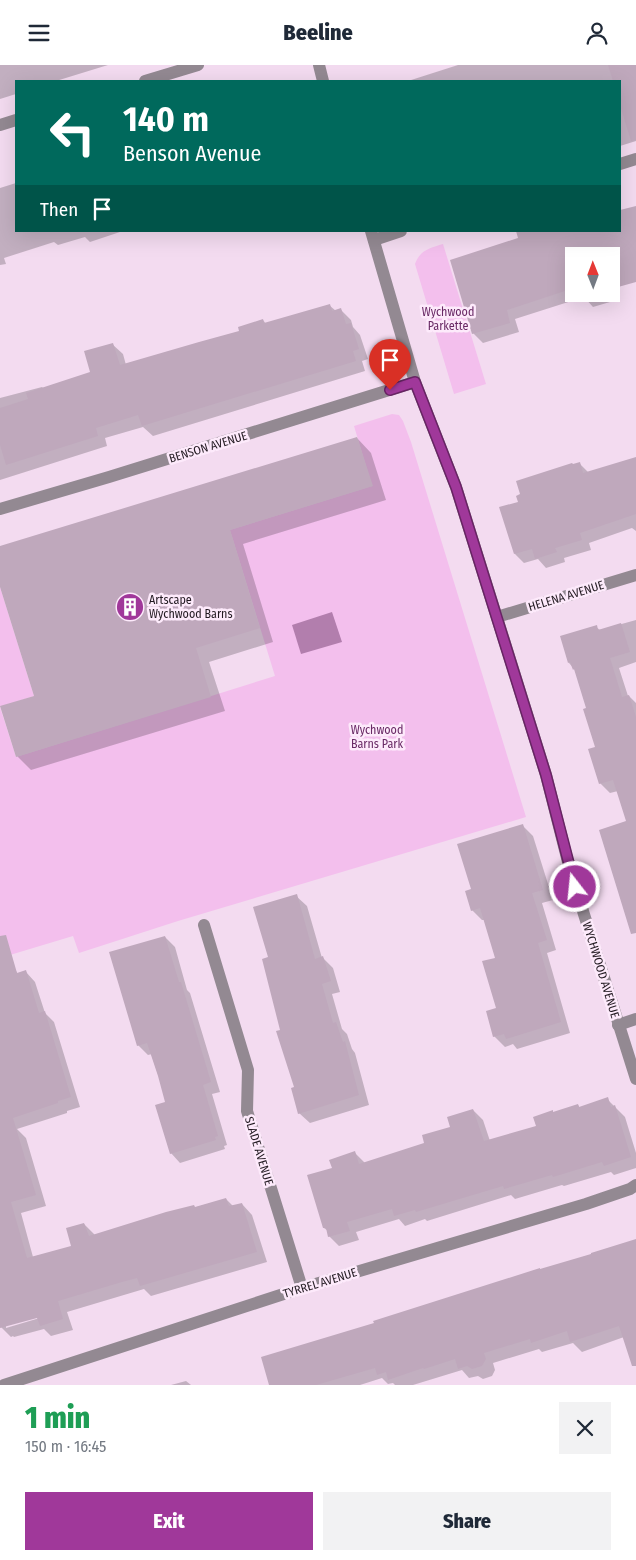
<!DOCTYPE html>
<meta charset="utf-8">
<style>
body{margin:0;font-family:"Fira Sans Condensed",sans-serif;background:#f2f2f3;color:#1f2937;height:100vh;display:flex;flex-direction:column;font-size:19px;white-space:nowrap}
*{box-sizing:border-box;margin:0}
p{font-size:16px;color:#747a83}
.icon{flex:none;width:28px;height:28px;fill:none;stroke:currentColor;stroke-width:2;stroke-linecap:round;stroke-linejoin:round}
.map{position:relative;height:1320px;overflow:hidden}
.drawer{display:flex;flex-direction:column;background:#fff;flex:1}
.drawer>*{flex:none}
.banner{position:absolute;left:15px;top:15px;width:606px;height:152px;border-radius:0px;box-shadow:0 5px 20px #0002;background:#00695c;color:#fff;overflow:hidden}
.needle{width:32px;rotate:359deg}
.fabs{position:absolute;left:565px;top:182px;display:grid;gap:10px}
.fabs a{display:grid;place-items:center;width:55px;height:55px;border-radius:0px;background:#fff;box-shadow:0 5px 20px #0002;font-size:25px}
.pin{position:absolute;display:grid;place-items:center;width:42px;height:42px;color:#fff;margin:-51px -21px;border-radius:50% 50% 50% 0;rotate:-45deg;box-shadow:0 0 5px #0007}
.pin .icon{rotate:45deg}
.me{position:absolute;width:55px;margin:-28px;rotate:344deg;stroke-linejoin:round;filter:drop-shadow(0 0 4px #0008)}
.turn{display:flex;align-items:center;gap:18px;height:105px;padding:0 25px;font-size:22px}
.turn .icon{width:65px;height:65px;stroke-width:2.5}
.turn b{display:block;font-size:35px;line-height:42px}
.then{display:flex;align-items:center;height:48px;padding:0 25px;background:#0003;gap:10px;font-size:19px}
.round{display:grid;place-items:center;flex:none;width:52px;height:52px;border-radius:0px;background:#f2f2f3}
.headline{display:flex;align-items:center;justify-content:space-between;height:85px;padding:0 25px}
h1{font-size:30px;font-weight:800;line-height:38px;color:#1e9e55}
.cta{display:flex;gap:10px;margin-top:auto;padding:10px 25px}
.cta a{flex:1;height:58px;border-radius:0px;background:#a0389a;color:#fff;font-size:20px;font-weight:800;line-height:58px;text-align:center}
.cta a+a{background:#f2f2f3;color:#1f2937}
header{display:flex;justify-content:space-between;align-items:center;height:65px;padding:0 25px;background:#fff;font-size:22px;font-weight:800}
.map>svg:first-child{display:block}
</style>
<header><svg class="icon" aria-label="menu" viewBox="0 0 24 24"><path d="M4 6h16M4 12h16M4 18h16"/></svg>Beeline<svg class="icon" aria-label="person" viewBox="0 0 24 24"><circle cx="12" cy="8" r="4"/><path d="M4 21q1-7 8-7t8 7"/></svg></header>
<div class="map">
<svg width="636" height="1320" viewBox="0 0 636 1320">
<rect width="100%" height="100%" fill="#f3dbf0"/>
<g fill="#f3bfed">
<path d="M443,179l43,140 -32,10 -39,-130c5,-14 15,-16 28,-20z"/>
<polygon points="392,349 399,350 403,356 411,377 526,752 178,856 79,888 73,871 0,893 0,522 34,631 0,642 16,692 275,611 230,465 372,421 354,361"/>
</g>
<polygon fill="#b27ead" points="332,547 342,577 301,589 292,560"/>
<g fill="#0003" fill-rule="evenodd">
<polygon points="0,0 108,0 56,16 16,16 16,29 0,34"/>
<polygon points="458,0 636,0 636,76 620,81 620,16 408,16"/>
<polygon points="16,118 16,166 123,166 90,177 85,172 58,180 54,177 4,193 6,199 0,200 0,123"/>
<polygon points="636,142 636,209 611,191 574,191 574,229 608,229 610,237 593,242 584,232 515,254 519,267 483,278 473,268 452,196 620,166 620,149"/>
<polygon points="329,240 336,246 341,245 351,255 353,262 360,270 368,294 362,296 365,306 153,371 143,362 105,373 107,381 0,415 0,333 42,322 44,324 92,308 112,279 123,289 126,300 241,267 263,255 266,259"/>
<polygon points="357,373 371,388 386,435 243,479 273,577 209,597 225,646 31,705 17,691 35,632 0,518 0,482"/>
<polygon points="636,394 636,466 632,463 589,478 591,485 564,493 565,497 546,503 538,494 524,498 515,489 519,437 579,398 589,408"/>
<polygon points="636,555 636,597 619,603 628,631 629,631 636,638 636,853 627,757 618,726 610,728 600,718 596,683 587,644 576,606 569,598 561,572 596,562 600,565"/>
<polygon points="522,760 533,771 553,835 542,838 556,885 547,888 570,968 517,984 513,979 505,982 494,971 497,943 496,894 485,855 482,855 472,845 472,825"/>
<polygon points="296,831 307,841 322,893 323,893 333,903 340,927 332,929 342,964 347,969 352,984 355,988 369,1040 310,1058 299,1048 295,1023 282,966 270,893"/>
<polygon points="165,872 175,882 187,925 190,928 220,1027 212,1029 227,1080 224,1081 225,1084 180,1098 171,1088 167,1038 152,989 148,990 138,980"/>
<path d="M16,906l2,3 8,-2 9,10 10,31 9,9 26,85 -13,4v2l-50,16 9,9 20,68 -25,7 12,44 39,-10 12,-23 11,11 131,-36 7,7 9,-2 10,11 15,47 -116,34 -7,-7 -77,23 6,18 -22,6 -7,-7 -30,8 -1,-1 -2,1 -11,-11v-350zM43,1250v2l-37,11v-3z"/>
<polygon points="607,1034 625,1052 636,1088 636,1103 614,1110 611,1107 564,1121 562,1120 515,1134 511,1130 427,1156 425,1154 405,1161 399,1154 356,1167 359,1175 339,1181 329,1171 328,1166 324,1163 333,1104 355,1088 365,1098 426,1079 451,1063 473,1045 483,1055 490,1076 538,1061 554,1048 578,1040 580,1043"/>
<polygon points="636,1175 636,1274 624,1272 582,1287 573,1278 542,1287 539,1284 493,1298 495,1305 492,1311 483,1314 478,1311 469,1313 462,1305 413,1320 395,1320 393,1318 388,1319 382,1313 360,1320 270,1320 376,1259"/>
<polygon points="186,1316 191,1320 171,1320"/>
</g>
<g fill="#bfa8bc">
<polygon points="608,0 636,0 636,75 631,76 620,40 620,16 613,16"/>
<polygon points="636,141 636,217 611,224 611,191 574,191 574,223 507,245 510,258 472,269 450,195 518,173 516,166 620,166 620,145"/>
<polygon points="330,239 332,246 341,243 346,259 351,258 359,284 353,286 356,296 142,361 138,350 96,363 98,371 6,400 0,380 0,343 28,334 26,328 90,307 84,286 113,278 120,300 199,277 239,266 238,262 263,254 264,258"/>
<polygon points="357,372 373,421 230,465 260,563 196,583 211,632 16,692 0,641 34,631 0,522 0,481"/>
<polygon points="636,392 636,449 580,468 582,475 555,483 557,487 535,494 532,484 514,489 499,442 518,437 516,431 520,429 516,416 572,398 573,399 580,397 583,408"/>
<polygon points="621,558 630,587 610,593 622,632 629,630 636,652 636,868 631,869 599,765 626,756 613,715 599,719 588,684 595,682 583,644 586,643 574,604 573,605 570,597 568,598 560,571 597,560 598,565"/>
<polygon points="523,759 543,825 532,828 547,875 538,878 561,957 506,974 504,969 493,972 486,946 496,943 482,896 495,893 480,843 471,846 465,826 471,824 457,779"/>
<polygon points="297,829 315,894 323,891 331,916 322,919 333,958 336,957 343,977 345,976 359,1030 298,1049 291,1023 294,1022 276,966 280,965 262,894 268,892 253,842"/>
<polygon points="6,870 17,908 26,905 39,948 45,946 71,1032 58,1036 58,1038 13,1053 36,1130 11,1137 27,1193 71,1181 66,1163 84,1158 89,1171 166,1147 194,1140 195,1142 226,1133 229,1141 242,1138 257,1187 140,1221 137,1213 122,1217 58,1236 63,1254 40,1261 37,1253 0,1263 0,871"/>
<polygon points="165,871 179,917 181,917 211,1017 203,1020 218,1071 215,1072 216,1075 170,1089 155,1040 165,1037 158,1011 147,978 137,981 109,887"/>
<polygon points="608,1032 611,1042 615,1040 631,1092 604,1101 602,1097 553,1112 552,1110 504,1124 503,1121 416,1147 415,1145 394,1151 392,1144 347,1157 350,1166 328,1172 326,1163 323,1163 307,1110 332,1103 329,1095 355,1086 359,1099 424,1078 422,1070 450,1062 447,1052 473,1044 484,1076 536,1061 533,1052 553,1045 553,1047 578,1039 579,1042"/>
<polygon points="636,1174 636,1301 632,1301 619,1261 570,1277 567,1266 531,1278 530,1274 484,1288 486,1294 482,1301 472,1304 467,1301 458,1304 455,1294 424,1304 423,1303 388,1315 386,1307 377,1310 375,1303 316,1320 269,1320 261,1292 374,1258 373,1256 540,1203 540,1204 591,1189 591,1188"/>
</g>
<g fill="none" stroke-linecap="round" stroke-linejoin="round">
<g stroke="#938992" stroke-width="12">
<polyline points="319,0 323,16"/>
<polyline points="145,16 198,0"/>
<polyline points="0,60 16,55"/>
<polyline points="620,99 636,94"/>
<polyline points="371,166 415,317 456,422 514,607 546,710 570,805 636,1014"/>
<polyline points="374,175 401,166"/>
<polyline points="0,444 109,412 415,317"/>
<polyline points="497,552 636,510"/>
<polyline points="204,860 248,1005 247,1046 302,1223"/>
<polyline points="618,960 636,954"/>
<polyline points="4,1320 302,1223 586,1139 630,1124 636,1120"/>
</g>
</g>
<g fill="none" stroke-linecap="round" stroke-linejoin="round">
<defs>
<polyline id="route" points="390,325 415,317 456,422 546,710 575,822"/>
</defs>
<use href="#route" stroke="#682464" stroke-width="12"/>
<use href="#route" stroke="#a0389a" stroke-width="9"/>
</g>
<defs>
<symbol id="building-disc" viewBox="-11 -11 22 22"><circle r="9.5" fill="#a0389a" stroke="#fdeafb"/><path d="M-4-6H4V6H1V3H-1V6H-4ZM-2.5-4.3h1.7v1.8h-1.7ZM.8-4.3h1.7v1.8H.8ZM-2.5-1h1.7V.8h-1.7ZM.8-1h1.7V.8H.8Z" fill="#fff"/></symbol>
</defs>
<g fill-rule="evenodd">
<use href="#building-disc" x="114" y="526" width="32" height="32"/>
</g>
<g text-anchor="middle" stroke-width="5" stroke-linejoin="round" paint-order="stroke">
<g font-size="12" fill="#692965" stroke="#fdeafb">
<text x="448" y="251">Wychwood<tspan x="448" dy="14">Parkette</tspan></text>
<text x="377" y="669">Wychwood<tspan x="377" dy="14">Barns Park</tspan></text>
</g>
<g font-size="12" fill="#221a21" stroke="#fdeafb">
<text transform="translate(208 382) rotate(-17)" y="4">BENSON AVENUE</text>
<text transform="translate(566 531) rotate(-17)" y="4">HELENA AVENUE</text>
<text transform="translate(601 905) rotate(73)" y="4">WYCHWOOD AVENUE</text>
<text transform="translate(259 1086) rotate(73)" y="4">SLADE AVENUE</text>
<text transform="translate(320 1218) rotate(-17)" y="4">TYRREL AVENUE</text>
</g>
<g font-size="12" fill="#221a21" stroke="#fdeafb" text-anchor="start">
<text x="149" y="539">Artscape<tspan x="149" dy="14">Wychwood Barns</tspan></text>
</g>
</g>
</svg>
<div class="fabs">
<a><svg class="needle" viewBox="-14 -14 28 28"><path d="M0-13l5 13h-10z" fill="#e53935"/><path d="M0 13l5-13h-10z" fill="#747a83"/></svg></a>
</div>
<div class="pin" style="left:390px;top:325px;background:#d93025"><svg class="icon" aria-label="arrive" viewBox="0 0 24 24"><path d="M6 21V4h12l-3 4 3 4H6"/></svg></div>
<svg class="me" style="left:575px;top:822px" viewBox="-20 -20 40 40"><circle r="17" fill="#a0389a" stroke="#fff" stroke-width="3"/><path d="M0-11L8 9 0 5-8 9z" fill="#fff"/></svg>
<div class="banner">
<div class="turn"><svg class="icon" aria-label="left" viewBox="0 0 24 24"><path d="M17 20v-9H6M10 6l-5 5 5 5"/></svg><div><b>140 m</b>Benson Avenue</div></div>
<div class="then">Then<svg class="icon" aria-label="arrive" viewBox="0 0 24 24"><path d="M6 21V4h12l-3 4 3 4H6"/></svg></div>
</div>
</div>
<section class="drawer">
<div class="headline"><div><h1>1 min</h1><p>150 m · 16:45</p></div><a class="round"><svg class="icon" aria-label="close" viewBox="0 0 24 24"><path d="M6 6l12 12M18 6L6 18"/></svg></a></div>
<div class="cta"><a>Exit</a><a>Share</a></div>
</section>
